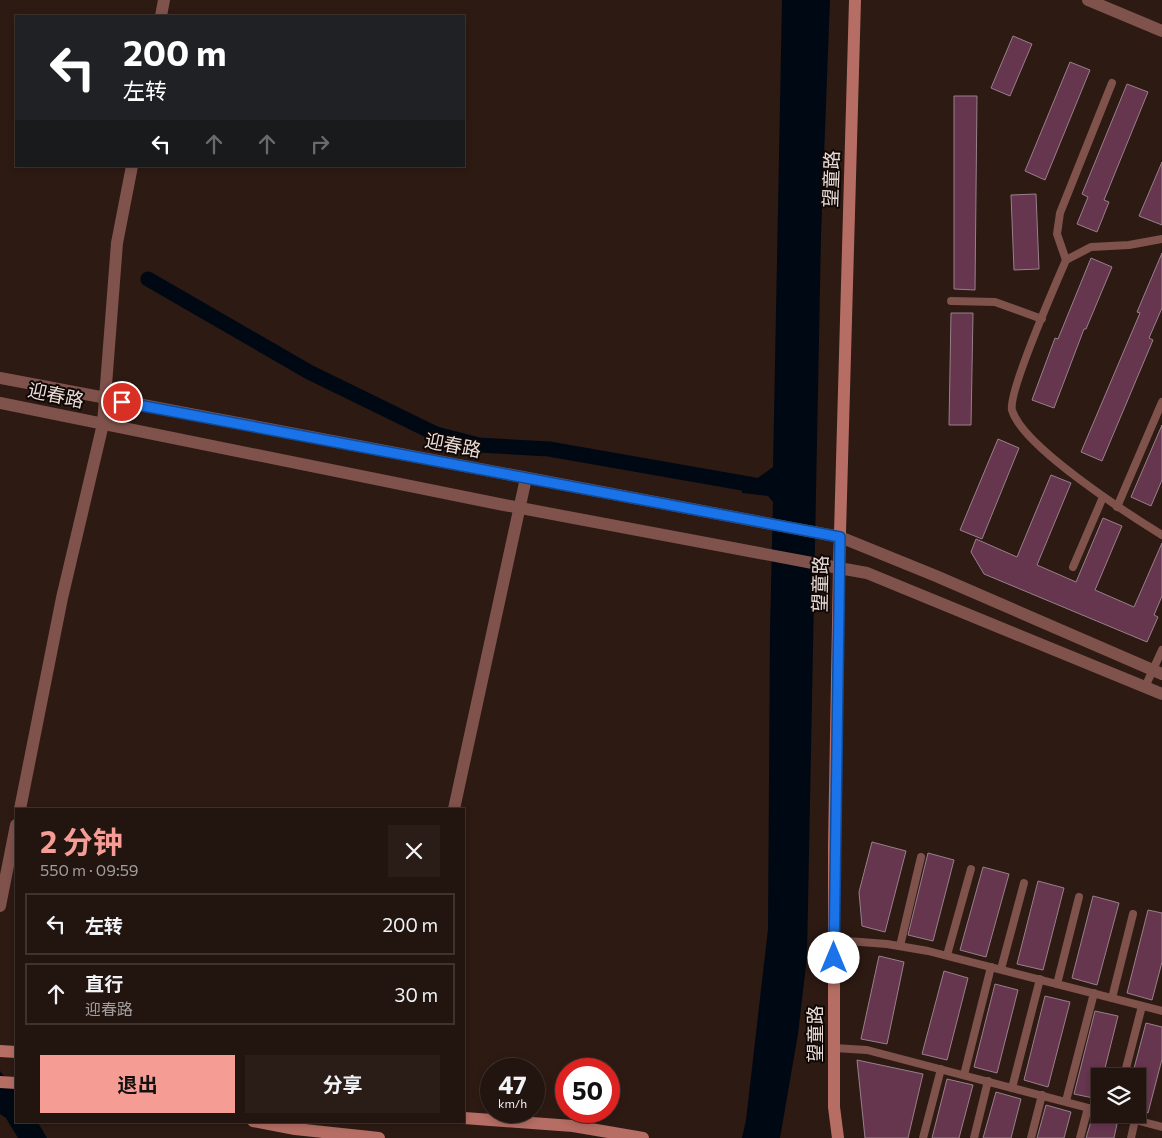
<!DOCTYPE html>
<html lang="zh">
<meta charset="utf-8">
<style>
body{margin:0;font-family:Commissioner,"Noto Sans SC",sans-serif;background:#2a1d17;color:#f1f3f6;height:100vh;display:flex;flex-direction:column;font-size:19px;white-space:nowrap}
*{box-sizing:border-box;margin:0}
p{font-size:16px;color:#a29e9e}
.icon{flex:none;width:28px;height:28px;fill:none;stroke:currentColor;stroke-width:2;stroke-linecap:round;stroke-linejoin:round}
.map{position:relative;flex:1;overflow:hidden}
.details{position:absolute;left:15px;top:808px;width:450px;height:315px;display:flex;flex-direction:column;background:#22140e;border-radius:0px;box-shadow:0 2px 8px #0003,0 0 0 1px #3f332e}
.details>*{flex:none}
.banner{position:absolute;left:15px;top:15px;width:450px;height:152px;border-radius:0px;box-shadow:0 2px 8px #0003,0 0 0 1px #3f332e;background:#202124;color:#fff;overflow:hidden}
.tools{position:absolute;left:1091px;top:1068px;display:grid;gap:10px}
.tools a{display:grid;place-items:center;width:55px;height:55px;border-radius:0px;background:#22140e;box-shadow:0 2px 8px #0003,0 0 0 1px #3f332e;font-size:25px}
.speed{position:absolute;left:480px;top:1058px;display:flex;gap:10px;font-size:25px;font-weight:700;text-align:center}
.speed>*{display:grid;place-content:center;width:65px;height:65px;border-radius:50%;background:#22140e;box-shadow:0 2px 8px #0003,0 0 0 1px #3f332e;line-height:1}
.speed small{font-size:12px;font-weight:400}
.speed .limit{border:8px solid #d22;background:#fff;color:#111}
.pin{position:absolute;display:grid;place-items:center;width:42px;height:42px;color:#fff;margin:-21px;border:2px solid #fff;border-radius:50%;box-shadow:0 1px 5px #0007}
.me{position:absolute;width:55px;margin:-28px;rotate:0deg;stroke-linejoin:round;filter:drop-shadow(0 0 4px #0008)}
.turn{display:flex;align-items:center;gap:18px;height:105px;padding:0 25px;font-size:22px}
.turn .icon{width:65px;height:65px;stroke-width:2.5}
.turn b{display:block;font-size:35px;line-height:42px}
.lanes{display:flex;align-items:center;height:48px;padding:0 25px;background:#0003;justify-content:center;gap:25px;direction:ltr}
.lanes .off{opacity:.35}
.round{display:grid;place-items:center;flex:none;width:52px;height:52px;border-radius:0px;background:#2a1d17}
.head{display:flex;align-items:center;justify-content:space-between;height:85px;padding:0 25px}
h1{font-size:30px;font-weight:700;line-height:38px;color:#f59c94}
.action{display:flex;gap:10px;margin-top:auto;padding:10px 25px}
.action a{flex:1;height:58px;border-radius:0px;background:#f59c94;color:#111;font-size:20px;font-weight:700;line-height:58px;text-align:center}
.action a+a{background:#2a1d17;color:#f1f3f6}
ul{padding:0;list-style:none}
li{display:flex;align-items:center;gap:15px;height:62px;margin:0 10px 8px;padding:0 15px;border:2px solid #3f332e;border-radius:0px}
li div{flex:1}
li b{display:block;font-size:19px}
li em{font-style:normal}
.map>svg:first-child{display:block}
</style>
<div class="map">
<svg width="1162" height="1138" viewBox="0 0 1162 1138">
<rect width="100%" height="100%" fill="#2d1a13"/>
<g fill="#000913">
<polygon points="782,0 830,0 821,236 807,957 798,1034 780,1138 742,1138 746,1120 768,929 770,629 773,502 768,496 742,493 740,476 755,480 773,467"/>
<polygon points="0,1071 16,1092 16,1121 37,1121 47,1138 18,1138 6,1118 0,1114"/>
</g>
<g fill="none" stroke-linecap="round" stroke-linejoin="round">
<polyline stroke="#000913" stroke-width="15" points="148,279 309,372 436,434 479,445 549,449 760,486"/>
</g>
<g fill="#66354e" stroke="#98808b">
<polygon points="1013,36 1032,44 1010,96 991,88"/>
<polygon points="1070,62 1090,70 1045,180 1025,171"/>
<polygon points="1127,84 1148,92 1104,200 1109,202 1097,232 1077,224 1088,197 1082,194"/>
<polygon points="954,96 977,96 975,290 954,289"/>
<polygon points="1162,162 1162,225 1139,216"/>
<polygon points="1036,194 1039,269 1014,270 1011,195"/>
<polygon points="1162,253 1162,308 1149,338 1153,340 1102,461 1081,452 1140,313 1137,312"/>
<polygon points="1091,258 1112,267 1086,329 1084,329 1054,408 1032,400 1055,338 1058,339"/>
<polygon points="951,313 973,313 971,425 949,425"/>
<polygon points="1162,425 1162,480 1151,506 1131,497"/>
<polygon points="998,439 1019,448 982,539 960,530"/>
<polygon points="1051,475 1071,483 1037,565 1076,582 1103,518 1122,526 1095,590 1134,607 1162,543 1162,596 1154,615 1158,617 1147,642 984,574 971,552 976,539 1017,557"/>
<polygon points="872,842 906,851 885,932 862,926 859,892"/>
<polygon points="928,853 954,860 933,941 908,935"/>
<polygon points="983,867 1009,874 986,957 960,950"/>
<polygon points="1038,881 1064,888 1043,970 1017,964"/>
<polygon points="1093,896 1119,903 1097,985 1072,978"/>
<polygon points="1148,910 1162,913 1162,962 1152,1000 1127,993"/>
<polygon points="879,956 904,962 887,1044 861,1039"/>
<polygon points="944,971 968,978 947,1060 922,1054"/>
<polygon points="995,984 1018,990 997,1073 974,1067"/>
<polygon points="1045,996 1070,1002 1048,1087 1024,1080"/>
<polygon points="1095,1011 1118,1016 1103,1076 1100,1076 1098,1099 1074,1094"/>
<polygon points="1146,1023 1162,1027 1162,1059 1148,1113 1138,1110 1138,1076 1132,1076"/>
<polygon points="857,1060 923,1074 908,1138 865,1138"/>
<polygon points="947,1079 973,1085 959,1138 932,1138"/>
<polygon points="996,1092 1021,1099 1011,1138 983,1138"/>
<polygon points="1046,1105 1071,1112 1064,1138 1037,1138"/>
<polygon points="1092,1118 1117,1124 1114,1138 1086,1138"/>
</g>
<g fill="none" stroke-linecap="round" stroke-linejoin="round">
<g stroke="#7f524c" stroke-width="8">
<path d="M1162,239l-33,6 -38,2 -25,13c-10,23 -58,133 -54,150 10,36 116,104 150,125"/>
<polyline points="1066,260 1057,234 1060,213 1112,83"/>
<polyline points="951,301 995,302 1042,319"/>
<polyline points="1117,507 1162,402"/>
<polyline points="1073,567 1103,497"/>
<polyline points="1145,687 1162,650"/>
<polyline points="834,940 887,944 928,951 1162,1011"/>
<polyline points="900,946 921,857"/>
<polyline points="947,955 971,869"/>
<polyline points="1001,969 1024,883"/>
<polyline points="1057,984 1079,897"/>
<polyline points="1112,998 1133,914"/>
<polyline points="834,1048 867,1050 1100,1111"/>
<polyline points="964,1075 991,967"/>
<polyline points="1124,1076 1142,1006"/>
<polyline points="1012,1088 1040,979"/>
<polyline points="1066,1101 1094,993"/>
<polyline points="1112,1114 1162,1127"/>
<polyline points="923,1138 941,1069"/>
<polyline points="974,1138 988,1081"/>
<polyline points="1031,1138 1042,1095"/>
<polyline points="1080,1138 1088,1108"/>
<polyline points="1131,1138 1135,1120"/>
</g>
<g stroke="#7f524c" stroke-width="12">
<polyline points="1088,0 1162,31"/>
<polyline points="161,16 164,0"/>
<polyline points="840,537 936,576 1162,674"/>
<polyline points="839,568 867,573 1162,694"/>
<polyline points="20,809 62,598 103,424 117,243 132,166"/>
<polyline points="454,809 526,478"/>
<polyline points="0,906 16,825"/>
</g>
<g stroke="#7f524c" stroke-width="12">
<polyline points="0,378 840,537"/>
<polyline points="0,403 499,504 839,568"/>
</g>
<g stroke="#b66e64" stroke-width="12">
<polyline points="0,1051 16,1052"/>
<polyline points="0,1082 16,1083"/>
<polyline points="464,1118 573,1126 643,1138"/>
<polyline points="253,1121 295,1129 379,1138"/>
<polyline points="838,1138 834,1107 834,846 839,568 855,0"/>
</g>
</g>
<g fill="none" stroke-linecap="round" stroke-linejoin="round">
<defs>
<polyline id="route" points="122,402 840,537 834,958"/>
</defs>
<use href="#route" stroke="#114b97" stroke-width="12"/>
<use href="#route" stroke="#1a73e8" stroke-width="9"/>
</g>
<g text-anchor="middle" stroke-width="4" stroke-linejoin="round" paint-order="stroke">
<g font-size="19" fill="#e9dcd6" stroke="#0f0705">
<text transform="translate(831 179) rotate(-88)" y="7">望童路</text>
<text transform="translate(56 395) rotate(12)" y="7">迎春路</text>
<text transform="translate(453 445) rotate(11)" y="7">迎春路</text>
<text transform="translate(820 584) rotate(-89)" y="7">望童路</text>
<text transform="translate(815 1034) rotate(-90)" y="7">望童路</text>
</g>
</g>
</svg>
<div class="tools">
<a><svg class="icon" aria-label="layers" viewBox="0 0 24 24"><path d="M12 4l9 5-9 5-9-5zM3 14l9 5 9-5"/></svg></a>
</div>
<div class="speed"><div>47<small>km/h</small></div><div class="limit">50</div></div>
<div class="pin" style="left:122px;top:402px;background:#d93025"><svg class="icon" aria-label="arrive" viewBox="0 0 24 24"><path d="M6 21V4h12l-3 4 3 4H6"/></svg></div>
<svg class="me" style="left:834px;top:958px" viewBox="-20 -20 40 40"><circle r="19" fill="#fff"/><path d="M0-13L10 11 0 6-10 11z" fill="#1a73e8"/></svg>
<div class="banner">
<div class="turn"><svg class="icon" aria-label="left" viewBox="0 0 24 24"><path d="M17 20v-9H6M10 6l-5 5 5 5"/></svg><div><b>200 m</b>左转</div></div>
<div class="lanes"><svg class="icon" aria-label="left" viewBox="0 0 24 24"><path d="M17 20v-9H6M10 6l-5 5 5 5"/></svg><svg class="icon off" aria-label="ahead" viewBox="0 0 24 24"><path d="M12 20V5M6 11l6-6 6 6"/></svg><svg class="icon off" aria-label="ahead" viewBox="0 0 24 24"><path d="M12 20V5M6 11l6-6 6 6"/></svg><svg class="icon off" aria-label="right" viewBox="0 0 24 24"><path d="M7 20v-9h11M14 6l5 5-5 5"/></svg></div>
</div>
<section class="details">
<div class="head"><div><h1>2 分钟</h1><p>550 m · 09:59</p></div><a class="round"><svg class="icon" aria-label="close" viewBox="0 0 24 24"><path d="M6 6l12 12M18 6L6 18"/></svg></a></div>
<ul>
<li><svg class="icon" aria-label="left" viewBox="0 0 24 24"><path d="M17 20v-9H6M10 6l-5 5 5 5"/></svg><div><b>左转</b></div><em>200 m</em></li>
<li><svg class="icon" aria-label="ahead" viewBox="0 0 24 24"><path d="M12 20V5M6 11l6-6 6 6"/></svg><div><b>直行</b><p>迎春路</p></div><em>30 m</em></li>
</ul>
<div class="action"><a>退出</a><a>分享</a></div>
</section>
</div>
